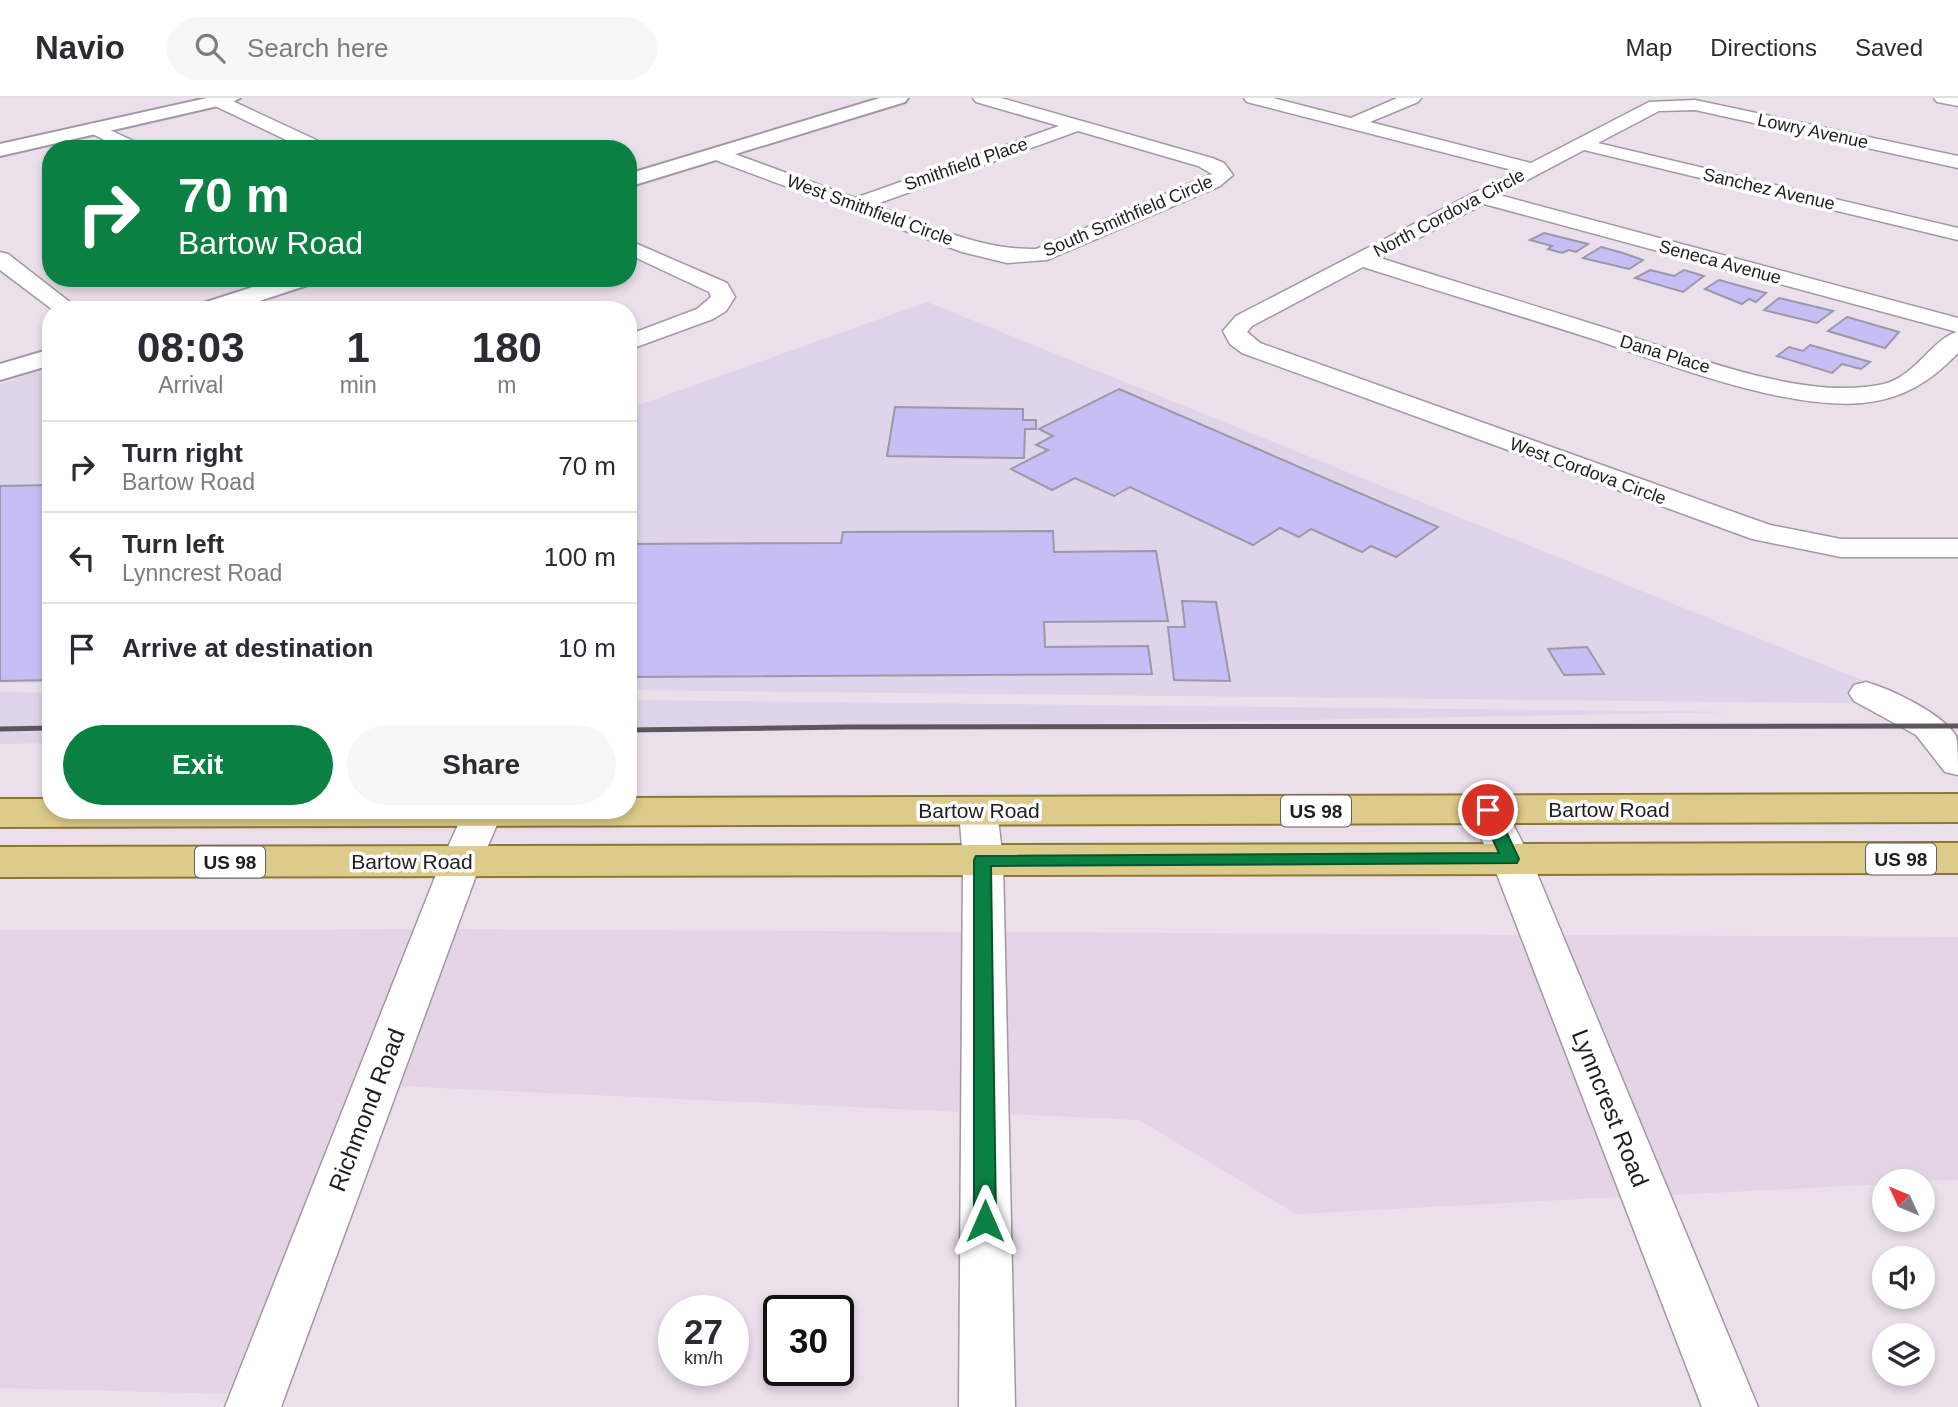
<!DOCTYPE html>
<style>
body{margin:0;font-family:Arial,sans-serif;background:#f7f7f7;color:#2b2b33;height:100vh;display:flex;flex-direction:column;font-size:26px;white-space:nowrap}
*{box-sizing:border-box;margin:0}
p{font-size:23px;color:#7c7c81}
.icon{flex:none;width:38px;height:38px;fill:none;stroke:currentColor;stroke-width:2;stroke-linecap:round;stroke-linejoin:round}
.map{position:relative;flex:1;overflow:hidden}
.drawer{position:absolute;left:42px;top:203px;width:595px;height:518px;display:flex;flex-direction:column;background:#fff;border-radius:28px;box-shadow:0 4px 10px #0003}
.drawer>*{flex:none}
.hud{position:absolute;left:42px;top:42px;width:595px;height:147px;border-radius:28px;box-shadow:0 4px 10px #0003;background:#0b8043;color:#fff;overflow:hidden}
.needle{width:46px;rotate:314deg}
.fabs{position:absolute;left:1872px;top:1071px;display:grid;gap:14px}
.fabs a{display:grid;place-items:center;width:63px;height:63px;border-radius:50%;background:#fff;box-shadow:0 4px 10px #0003;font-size:35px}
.speed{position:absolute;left:658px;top:1197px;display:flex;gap:14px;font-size:35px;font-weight:700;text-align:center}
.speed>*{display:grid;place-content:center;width:91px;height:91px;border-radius:50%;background:#fff;box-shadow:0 4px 10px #0003;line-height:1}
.speed small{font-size:18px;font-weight:400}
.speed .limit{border:4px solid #111;border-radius:10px;background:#fff;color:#111}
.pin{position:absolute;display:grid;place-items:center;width:60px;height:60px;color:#fff;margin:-30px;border:4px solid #fff;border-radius:50%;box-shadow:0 2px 7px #0007}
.me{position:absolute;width:77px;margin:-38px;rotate:0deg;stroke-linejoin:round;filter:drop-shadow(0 0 5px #0008)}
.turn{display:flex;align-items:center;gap:24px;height:147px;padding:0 21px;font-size:32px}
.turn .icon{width:91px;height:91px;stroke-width:2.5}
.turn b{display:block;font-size:49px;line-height:60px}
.eta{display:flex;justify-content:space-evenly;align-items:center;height:119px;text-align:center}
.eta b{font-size:42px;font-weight:700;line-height:49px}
.button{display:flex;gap:14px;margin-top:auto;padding:14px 21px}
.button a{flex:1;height:80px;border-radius:42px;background:#0b8043;color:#fff;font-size:28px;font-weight:700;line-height:80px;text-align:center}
.button a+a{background:#f7f7f7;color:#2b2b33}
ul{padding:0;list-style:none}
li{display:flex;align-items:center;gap:21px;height:91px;padding:0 21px;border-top:2px solid #e1e1e2}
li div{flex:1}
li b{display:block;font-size:26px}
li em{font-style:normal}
header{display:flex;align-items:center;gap:42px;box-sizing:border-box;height:98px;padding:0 35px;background:#fff;border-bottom:2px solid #e1e1e2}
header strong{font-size:33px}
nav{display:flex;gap:38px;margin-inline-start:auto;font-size:24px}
.search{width:490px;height:63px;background:#f7f7f7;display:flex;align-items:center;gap:18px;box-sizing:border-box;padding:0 24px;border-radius:38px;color:#7c7c81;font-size:26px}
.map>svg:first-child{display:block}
</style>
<header>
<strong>Navio</strong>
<div class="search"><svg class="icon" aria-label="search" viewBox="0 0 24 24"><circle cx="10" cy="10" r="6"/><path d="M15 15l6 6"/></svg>Search here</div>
<nav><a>Map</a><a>Directions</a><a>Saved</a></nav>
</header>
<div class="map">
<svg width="1958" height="1309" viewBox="0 0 1958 1309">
<rect width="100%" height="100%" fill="#eadfeb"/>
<g fill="#e5d4e6">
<polygon points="414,831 229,1296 0,1290 0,832"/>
<polygon points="457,831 962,834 960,1014 399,988"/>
<polygon points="1005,834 1520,837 1620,1099 1296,1116 1139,1022 1008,1016"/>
<polygon points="1563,837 1958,839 1958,1082 1885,1083 1885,1086 1671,1097"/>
</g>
<g fill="#dfd4e9">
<polygon points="927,204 1921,606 628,592 628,311"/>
<polygon points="51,269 51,585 0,585 0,286"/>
<polygon points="0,594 51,595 51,645 0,646"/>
<polygon points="628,602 1734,614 628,634"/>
</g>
<g fill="#c8bef6" stroke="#9b99a7" stroke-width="2">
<polygon points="1544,135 1588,146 1576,154 1569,152 1562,155 1548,151 1552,148 1530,142"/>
<polygon points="1601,149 1623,155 1643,162 1629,171 1583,160"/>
<polygon points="1650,172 1674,178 1684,172 1704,178 1683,194 1635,180"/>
<polygon points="1719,182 1766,195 1756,204 1749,201 1742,206 1705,191"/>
<polygon points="1779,200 1833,213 1817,225 1764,212"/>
<polygon points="1847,219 1899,234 1885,250 1828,233"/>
<polygon points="1810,247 1870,264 1861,271 1842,266 1832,275 1777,258 1789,249 1803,253"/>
<polygon points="1119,291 1438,429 1396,459 1371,448 1362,454 1311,431 1299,439 1280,430 1253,447 1130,389 1114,398 1075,380 1052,392 1011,371 1048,352 1036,347 1053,338 1039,331"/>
<polygon points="895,309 1023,311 1023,322 1036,322 1036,331 1025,331 1024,360 887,358"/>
<polygon points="51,387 51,582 0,583 0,388"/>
<polygon points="1053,433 1054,454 1156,453 1168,523 1044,524 1045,549 1148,548 1152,576 628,579 628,446 841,445 843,434"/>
<polygon points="1182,503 1216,504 1230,583 1174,582 1168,529 1185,529"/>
<polygon points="1587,549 1604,576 1564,577 1548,551"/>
</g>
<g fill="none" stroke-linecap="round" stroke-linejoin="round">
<defs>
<g id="minor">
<polygon points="213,0 226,0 327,47 329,51 305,51 213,7 210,3"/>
<path d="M973,0h28l211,60 12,5 9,12 -13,11 -173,74 -40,3 -45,-11 -252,-94 -2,-4 2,-4h14l131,48 204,-72 -83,-24zM1078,33l120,35 14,8 -176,75c-57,1 -110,-25 -162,-44z"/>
<path d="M1244,0h29l78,20 46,-20h24l-3,4 -48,20 161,41 118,-61 46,-2 263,56v12l-263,-58 -36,1 -61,32 360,85v12l-374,-90 -85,45 459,123v35c-28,29 -55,46 -96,50 -76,7 -193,-38 -266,-63 -78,-25 -155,-48 -233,-73l-111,59 -5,6 13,11 510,182 71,14h117v18h-117l-89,-18 -510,-186 -12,-9 -7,-13 13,-15 280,-145 -269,-69zM1484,106l466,126 7,2c-24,6 -41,44 -73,52 -82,19 -205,-33 -285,-58 -72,-23 -146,-45 -219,-68z"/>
<polygon points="1934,0 1958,0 1958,8 1937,4"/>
<polygon points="95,25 142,47 144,51 121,51 89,34 86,30 89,26"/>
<polygon points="628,142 727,185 735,199 726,213 713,221 628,252 628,237 697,211 711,199 709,194 628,156"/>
<polygon points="0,154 8,156 80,212 53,212 0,172"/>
<path d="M1866,584c25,7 77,32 90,54 2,9 2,28 2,39l-13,-3 -29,-37 -62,-34 -5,-8 5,-8z"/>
<polygon points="1487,699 1501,703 1531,761 1758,1309 1702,1309 1491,761 1468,712 1473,703"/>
<polygon points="978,700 992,704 997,713 1003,762 1015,1309 959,1309 963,762 959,713 964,704"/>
<polygon points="465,712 501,712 502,715 481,764 281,1309 225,1309 441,764"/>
</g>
<g id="tertiary">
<polygon points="207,0 240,0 231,5 0,58 0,46"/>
<polygon points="880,0 908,0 905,4 628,89 628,76"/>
<polygon points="281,180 318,180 314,185 232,212 194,212 197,207"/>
<polygon points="51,251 51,267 0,282 0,266"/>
</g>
<g id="primary">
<polygon points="1958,696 1958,724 0,729 0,701 51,701 51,712 628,712 628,700"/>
<polygon points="1958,745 1958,775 0,779 0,749"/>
</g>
</defs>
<use href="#minor" stroke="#a297a2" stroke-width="3"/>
<use href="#tertiary" stroke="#a297a2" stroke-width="4"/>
<use href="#primary" stroke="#8c7833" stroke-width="4"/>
<use href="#minor" fill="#fff" fill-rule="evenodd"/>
<use href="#tertiary" fill="#fff" fill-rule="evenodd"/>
<use href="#primary" fill="#ddcb8b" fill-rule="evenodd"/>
<g stroke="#5d575d" stroke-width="5">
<polyline points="0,631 51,630"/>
<polyline points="628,632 847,629 1958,628"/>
</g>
</g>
<polygon fill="#0b8043" stroke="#07532c" stroke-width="2" points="1488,707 1496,712 1519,761 1517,765 991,768 996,1123 993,1130 985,1133 977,1130 974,1123 974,762 976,758 1499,755 1479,712"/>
<g text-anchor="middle" stroke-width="7" stroke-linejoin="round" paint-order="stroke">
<g font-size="18" fill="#201c20" stroke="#fff">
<text transform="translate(1813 33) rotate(12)" y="6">Lowry Avenue</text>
<text transform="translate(966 66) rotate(-19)" y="6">Smithfield Place</text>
<text transform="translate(1769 91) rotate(13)" y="6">Sanchez Avenue</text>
<text transform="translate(870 112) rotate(20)" y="6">West Smithfield Circle</text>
<text transform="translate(1449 115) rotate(-28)" y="6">North Cordova Circle</text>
<text transform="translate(1128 118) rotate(-23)" y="6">South Smithfield Circle</text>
<text transform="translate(1720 164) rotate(15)" y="6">Seneca Avenue</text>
<text transform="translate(1665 256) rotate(17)" y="6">Dana Place</text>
<text transform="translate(1588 373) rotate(20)" y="6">West Cordova Circle</text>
</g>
<g fill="#fff" stroke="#636063" stroke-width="2">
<rect x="1281" y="697.5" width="70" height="31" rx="5"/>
<rect x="1866" y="745.5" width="70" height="31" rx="5"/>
<rect x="195" y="748.5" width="70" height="31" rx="5"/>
</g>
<g font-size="19" font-weight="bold" fill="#201c20">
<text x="1316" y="720">US 98</text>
<text x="1901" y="768">US 98</text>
<text x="230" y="771">US 98</text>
</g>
<g font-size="21" fill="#201c20" stroke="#fff">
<text x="1609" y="719">Bartow Road</text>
<text x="979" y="720">Bartow Road</text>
<text x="412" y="771">Bartow Road</text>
</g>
<g font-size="24" fill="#201c20" stroke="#fff">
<text transform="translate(1610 1010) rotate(68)" y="8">Lynncrest Road</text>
<text transform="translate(367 1012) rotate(-69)" y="8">Richmond Road</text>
</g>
</g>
</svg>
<div class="fabs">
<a><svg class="needle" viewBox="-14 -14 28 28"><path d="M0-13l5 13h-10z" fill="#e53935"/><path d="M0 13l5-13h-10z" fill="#7c7c81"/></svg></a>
<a><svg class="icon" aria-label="sound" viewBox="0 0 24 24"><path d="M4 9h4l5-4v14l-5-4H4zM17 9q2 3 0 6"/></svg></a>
<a><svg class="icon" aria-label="layers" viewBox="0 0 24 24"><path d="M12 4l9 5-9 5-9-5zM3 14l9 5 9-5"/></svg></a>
</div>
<div class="speed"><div>27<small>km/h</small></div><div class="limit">30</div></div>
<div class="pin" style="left:1488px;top:712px;background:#d93025"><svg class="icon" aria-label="arrive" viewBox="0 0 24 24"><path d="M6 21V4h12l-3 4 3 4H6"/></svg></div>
<svg class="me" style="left:985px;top:1123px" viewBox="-20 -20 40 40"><path d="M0-17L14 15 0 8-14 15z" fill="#0b8043" stroke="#fff" stroke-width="4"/></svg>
<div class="hud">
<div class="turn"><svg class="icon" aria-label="right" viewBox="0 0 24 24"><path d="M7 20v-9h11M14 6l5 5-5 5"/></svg><div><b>70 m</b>Bartow Road</div></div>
</div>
<section class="drawer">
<div class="eta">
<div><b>08:03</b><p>Arrival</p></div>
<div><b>1</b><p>min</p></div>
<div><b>180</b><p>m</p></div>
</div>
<ul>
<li><svg class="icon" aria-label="right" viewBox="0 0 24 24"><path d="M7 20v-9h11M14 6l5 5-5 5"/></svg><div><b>Turn right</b><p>Bartow Road</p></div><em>70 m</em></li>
<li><svg class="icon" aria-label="left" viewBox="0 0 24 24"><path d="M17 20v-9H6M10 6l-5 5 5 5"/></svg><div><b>Turn left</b><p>Lynncrest Road</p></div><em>100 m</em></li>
<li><svg class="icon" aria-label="arrive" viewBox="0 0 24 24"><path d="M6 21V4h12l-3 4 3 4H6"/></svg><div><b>Arrive at destination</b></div><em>10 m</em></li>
</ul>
<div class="button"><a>Exit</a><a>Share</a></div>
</section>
</div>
